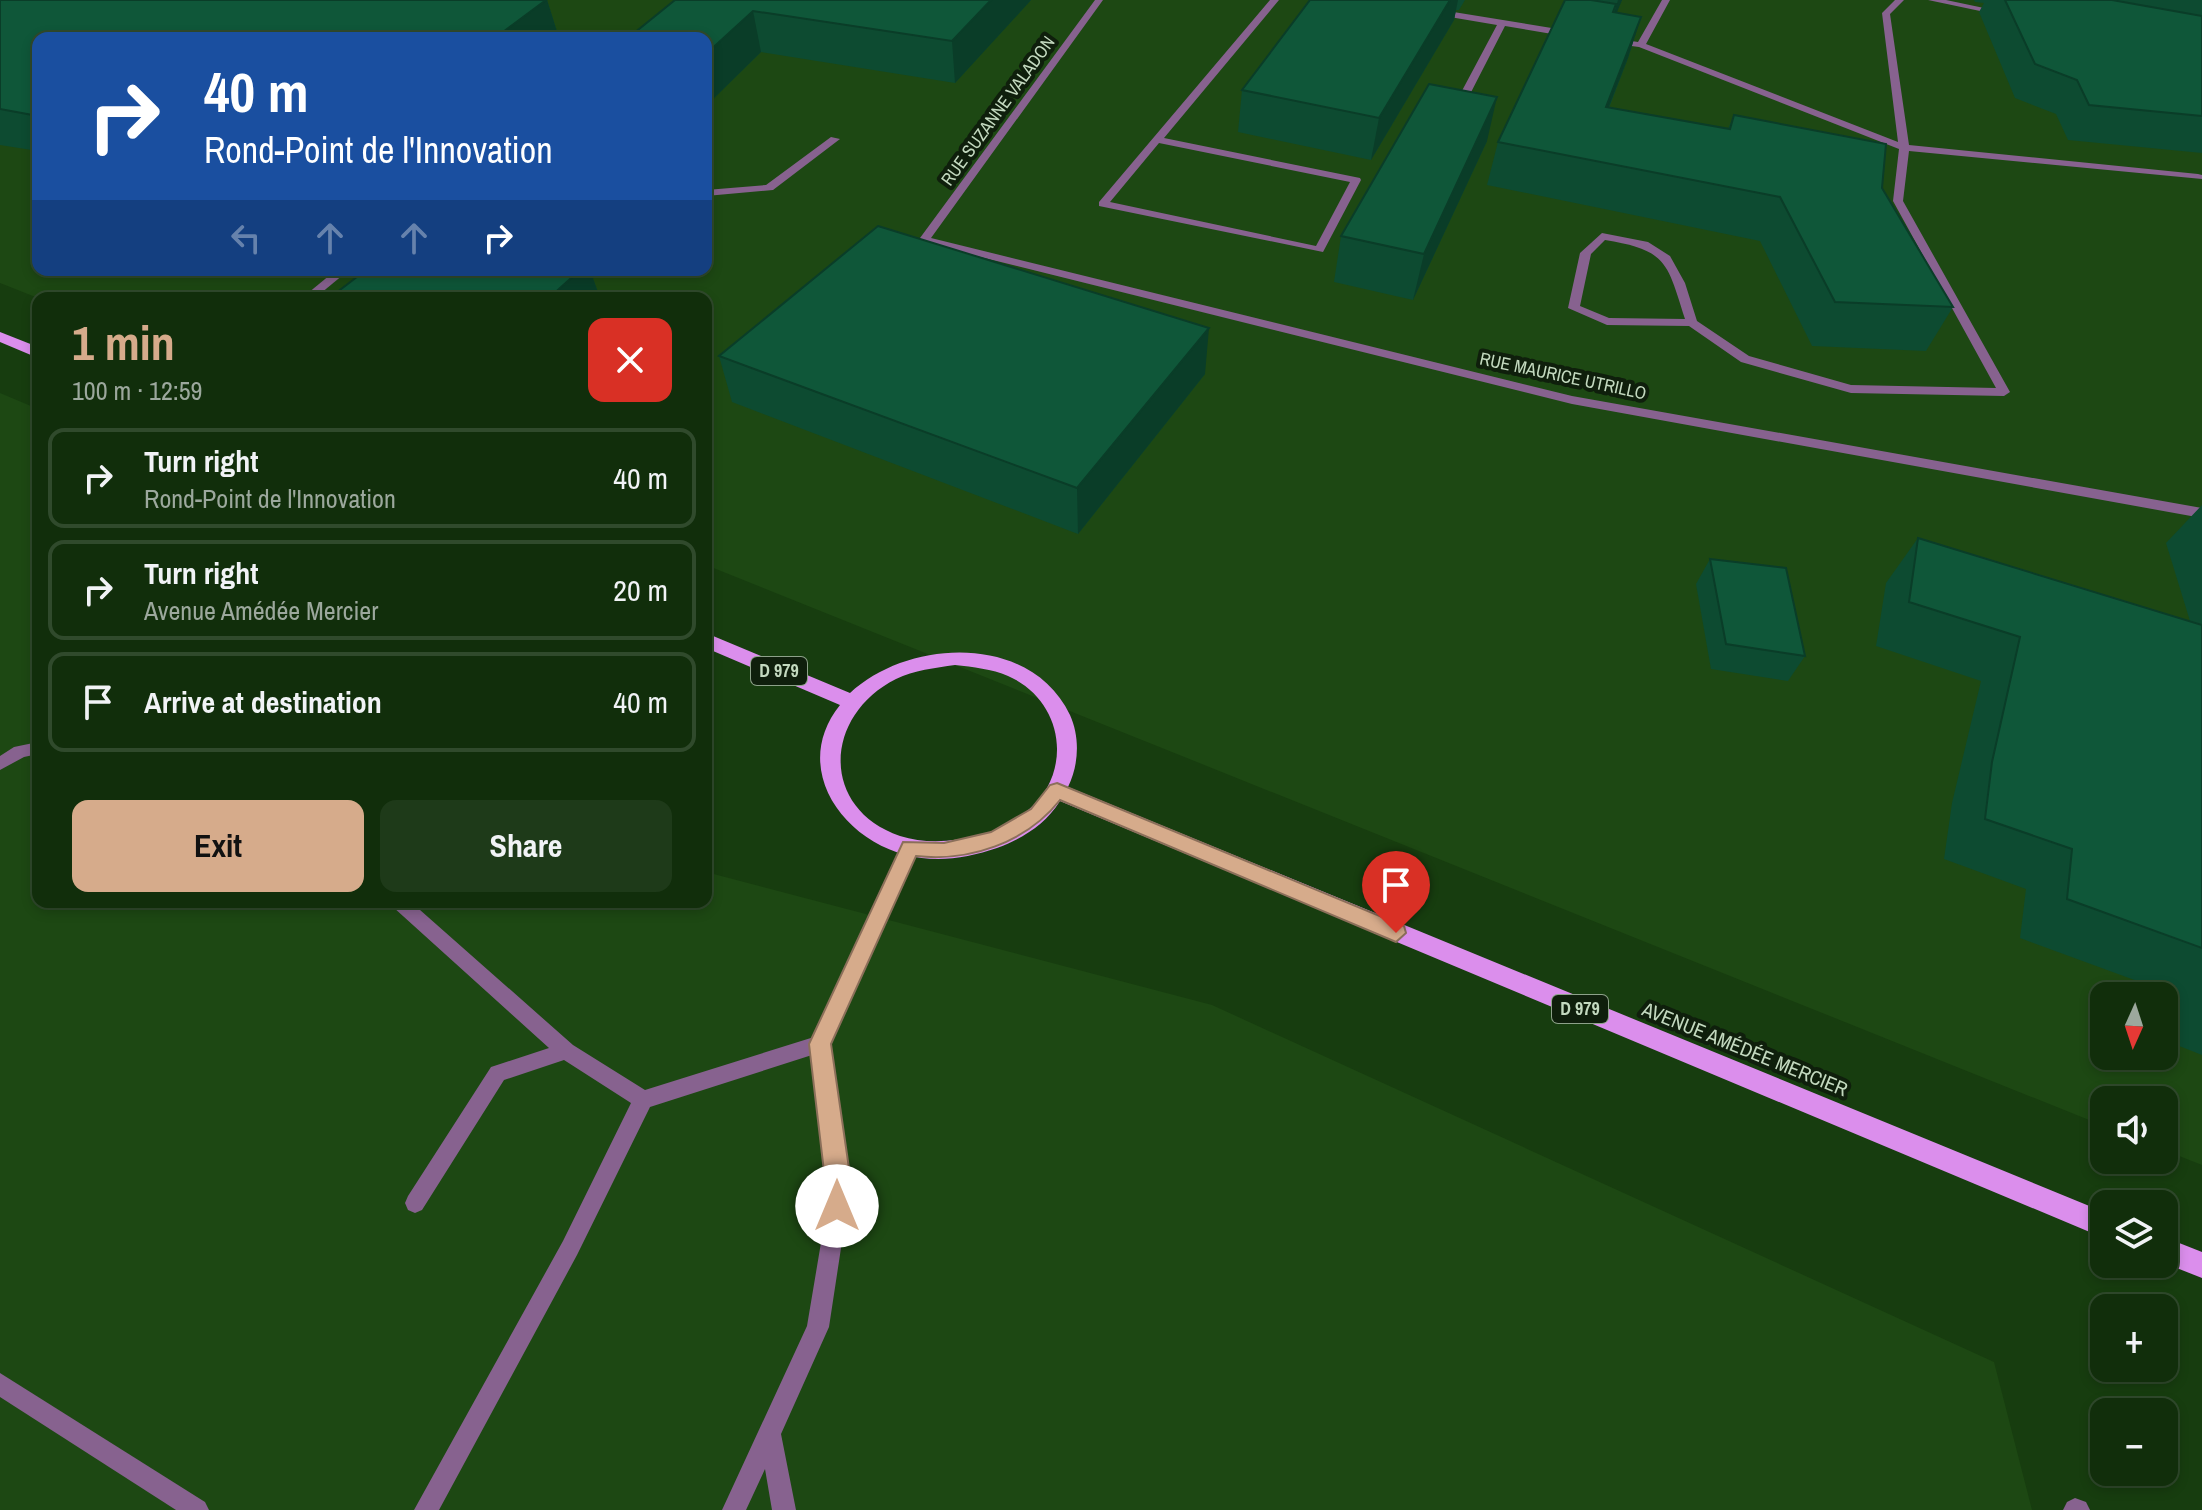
<!DOCTYPE html>
<meta charset="utf-8">
<style>
body{margin:0;font-family:"Archivo Narrow",sans-serif;background:#1e3a19;color:#f1f3f6;height:100vh;display:flex;flex-direction:column;font-size:30px;white-space:nowrap}
*{box-sizing:border-box;margin:0}
p{font-size:26px;color:#9ca89d}
.icon{flex:none;width:44px;height:44px;fill:none;stroke:currentColor;stroke-width:2;stroke-linecap:round;stroke-linejoin:round}
.map{position:relative;flex:1;overflow:hidden}
.drawer{position:absolute;left:32px;top:292px;width:680px;height:616px;display:flex;flex-direction:column;background:#112e0b;border-radius:16px;box-shadow:0 4px 12px #0003,0 0 0 2px #304a2c}
.drawer>*{flex:none}
.top-card{position:absolute;left:32px;top:32px;width:680px;height:244px;border-radius:16px;box-shadow:0 4px 12px #0003,0 0 0 2px #304a2c;background:#1a4fa0;color:#fff;overflow:hidden}
.needle{width:52px;rotate:183deg}
.fabs{position:absolute;left:2090px;top:982px;display:grid;gap:16px}
.fabs a{display:grid;place-items:center;width:88px;height:88px;border-radius:16px;background:#112e0b;box-shadow:0 4px 12px #0003,0 0 0 2px #304a2c;font-size:40px}
.pin{position:absolute;display:grid;place-items:center;width:68px;height:68px;color:#fff;margin:-82px -34px;border-radius:50% 50% 50% 0;rotate:-45deg;box-shadow:0 0 8px #0007}
.pin .icon{rotate:45deg}
.me{position:absolute;width:88px;margin:-44px;rotate:0deg;stroke-linejoin:round;filter:drop-shadow(0 0 6px #0008)}
.turn{display:flex;align-items:center;gap:28px;height:168px;padding:0 40px;font-size:36px}
.turn .icon{width:104px;height:104px;stroke-width:2.5}
.turn b{display:block;font-size:56px;line-height:68px}
.lanes{display:flex;align-items:center;height:76px;padding:0 40px;background:#0003;justify-content:center;gap:40px;direction:ltr}
.lanes .off{opacity:.35}
.round{display:grid;place-items:center;flex:none;width:84px;height:84px;border-radius:16px;background:#1e3a19}
.overview{display:flex;align-items:center;justify-content:space-between;height:136px;padding:0 40px}
h1{font-size:48px;font-weight:700;line-height:60px;color:#d6ab8b}
.primary-button{display:flex;gap:16px;margin-top:auto;padding:16px 40px}
.primary-button a{flex:1;height:92px;border-radius:16px;background:#d6ab8b;color:#111;font-size:32px;font-weight:700;line-height:92px;text-align:center}
.primary-button a+a{background:#1e3a19;color:#f1f3f6}
ul{padding:0;list-style:none}
li{display:flex;align-items:center;gap:24px;height:100px;margin:0 16px 12px;padding:0 24px;border:4px solid #304a2c;border-radius:16px}
li div{flex:1}
li b{display:block;font-size:30px}
li em{font-style:normal}
.map>svg:first-child{display:block}
</style>
<div class="map">
<svg width="2202" height="1510" viewBox="0 0 2202 1510">
<rect width="100%" height="100%" fill="#173d0f"/>
<g fill="#1d4813" fill-rule="evenodd">
<path d="M0,0h2202v1165l-38,-15v-50h-60v26l-1398,-561v-267h-668l-38,-15zM38,38h668v232h-668zM2104,996h60v60h-60z"/>
<polygon points="0,393 38,409 38,902 706,902 706,872 1212,1005 1994,1362 2032,1510 0,1510"/>
</g>
<g fill="none" stroke-linecap="round" stroke-linejoin="round">
<g fill="#87628f" fill-rule="evenodd">
<path d="M1270,0h9l-115,138 196,40 1,2 -38,72 -224,-46v-4zM1159,143l191,39 -34,64 -206,-44z"/>
<path d="M1662,0h8l-24,44 252,98 -16,-129 13,-13h9l-14,14 19,131 289,29 4,1v4l-293,-28 -6,50 107,191 -6,4 -153,-3 -110,-31 -52,-36 -82,-1 -39,-17 12,-55 22,-20 46,9 22,14 15,27 12,38 52,35 102,29 145,3 -103,-187 6,-52 -260,-102 -30,-4v-4l3,-1 26,4zM1605,240c62,10 62,22 80,79l-76,-1 -29,-12 11,-52z"/>
<polygon points="1435,9 1570,31 1574,34 1570,37 1505,26 1466,102 1461,105 1456,102 1497,25 1432,14 1432,10"/>
<polygon points="831,137 840,139 773,190 706,196 706,190 766,185"/>
<polygon points="336,270 349,270 315,298 302,298"/>
<polygon points="38,742 38,754 24,757 0,770 0,756 14,747"/>
<polygon points="910,841 916,843 918,848 829,1044 850,1189 829,1327 781,1434 796,1510 772,1510 765,1469 746,1510 722,1510 807,1326 830,1189 812,1055 650,1107 577,1255 439,1510 414,1510 563,1241 631,1103 564,1060 504,1080 422,1210 415,1213 408,1210 405,1203 408,1196 491,1067 549,1048 393,907 390,902 411,902 573,1045 645,1090 814,1037 904,843"/>
<polygon points="0,1373 205,1502 209,1510 176,1510 0,1397"/>
<polygon points="2075,1498 2086,1502 2090,1510 2063,1510 2067,1502"/>
</g>
<g fill="#87628f" fill-rule="evenodd">
<polygon points="1095,0 1103,0 931,238 1572,396 2202,508 2202,518 1572,404 920,242 920,238"/>
<polygon points="1928,0 1946,0 2003,12 1999,15"/>
</g>
<g fill="#db8eec" fill-rule="evenodd">
<polygon points="0,332 38,347 38,358 0,342"/>
<path d="M706,633l144,60c59,-55 181,-60 220,22 10,22 9,50 -2,72l1036,425v26l-1044,-437c-15,24 -37,37 -63,47 -29,10 -61,15 -91,7 -66,-17 -115,-89 -66,-150l-134,-57zM955,665c18,2 37,4 53,11 44,19 62,70 39,112 -14,24 -42,41 -68,47 -25,7 -54,9 -79,1 -81,-28 -76,-121 -4,-157 18,-9 39,-11 59,-14z"/>
<polygon points="2164,1237 2202,1252 2202,1278 2164,1263"/>
</g>
</g>
<g fill="#0d4b31">
<polygon points="0,0 547,0 559,38 38,38 38,151 0,145"/>
<polygon points="675,0 1031,0 955,83 761,52 706,106 706,38"/>
<polygon points="1310,0 1465,0 1459,10 1456,10 1454,20 1371,160 1238,132 1242,90"/>
<polygon points="1565,0 1622,0 1616,13 1641,17 1628,58 1609,108 1728,129 1734,115 1882,188 1953,307 1926,351 1812,346 1760,241 1487,185 1498,142"/>
<polygon points="1974,0 2202,0 2202,153 2068,140 2056,114 2015,98 1979,12 1984,3 1975,2"/>
<polygon points="1487,141 1413,300 1334,282 1341,236"/>
<polygon points="366,270 590,270 600,298 339,298 336,293"/>
<polygon points="719,356 1205,374 1078,534 732,402"/>
<polygon points="2202,505 2202,1055 2164,1040 2164,996 2159,996 2159,989 2020,938 2026,889 1944,859 1952,803 1981,681 1876,646 1886,583 1918,538 2190,621 2166,543"/>
<polygon points="1710,559 1805,656 1788,681 1711,669 1696,584"/>
</g>
<g fill="#0a3d28">
<polygon points="547,0 559,38 495,38"/>
<polygon points="991,0 1031,0 955,83 952,41"/>
<polygon points="1450,0 1458,0 1454,20 1371,160 1379,118"/>
<polygon points="1618,0 1622,0 1608,34"/>
<polygon points="753,11 761,52 706,106 706,54"/>
<polygon points="1641,17 1628,58 1592,150 1606,107"/>
<polygon points="1497,97 1487,141 1413,300 1424,254"/>
<polygon points="580,270 590,270 600,298 549,298"/>
<polygon points="1209,328 1205,374 1078,534 1077,488"/>
</g>
<g fill="#0f5739" stroke="#0a3d28" stroke-width="2">
<polygon points="0,0 546,0 495,38 38,38 38,116 0,109"/>
<polygon points="675,0 991,0 952,41 753,11 706,54 706,38 628,38"/>
<polygon points="1310,0 1450,0 1379,118 1242,90"/>
<polygon points="1565,0 1591,0 1616,4 1613,12 1641,17 1606,107 1730,129 1734,115 1886,144 1882,188 1953,307 1835,302 1780,197 1498,142"/>
<polygon points="2005,0 2112,0 2202,16 2202,116 2089,105 2077,80 2035,64"/>
<polygon points="1429,84 1497,97 1424,254 1341,236"/>
<polygon points="878,226 1209,328 1077,488 719,356"/>
<polygon points="366,270 580,270 549,298 355,298 336,293"/>
<polygon points="1918,538 2202,625 2202,948 2067,899 2072,849 1985,819 1992,762 2020,637 1909,602"/>
<polygon points="1710,559 1786,568 1805,656 1726,644"/>
</g>
<path fill="#d6ab8b" stroke="#8b6f5a" stroke-width="2" d="M1057,783l347,143 2,7 -10,9 -7,-3 -329,-139c-34,43 -91,62 -144,56l-85,188 21,145 -7,25 -8,4 -8,-4 -20,-170 94,-202 41,1 47,-11 40,-23 19,-24z"/>
<g text-anchor="middle" stroke-width="8" stroke-linejoin="round" paint-order="stroke">
<g font-size="18" fill="#c3d9bf" stroke="#0f1f0c">
<text transform="translate(998 111) rotate(-54)" y="6">RUE SUZANNE VALADON</text>
<text transform="translate(1563 376) rotate(12)" y="6">RUE MAURICE UTRILLO</text>
</g>
<g fill="#0f1f0c" stroke="#8da189" stroke-width="2">
<rect x="751" y="657" width="56" height="28" rx="6"/>
<rect x="1552" y="995" width="56" height="28" rx="6"/>
</g>
<g font-size="18" font-weight="bold" fill="#c3d9bf">
<text x="779" y="677">D 979</text>
<text x="1580" y="1015">D 979</text>
</g>
<g font-size="20" fill="#c3d9bf" stroke="#0f1f0c">
<text transform="translate(1745 1049) rotate(22)" y="7">AVENUE AMÉDÉE MERCIER</text>
</g>
</g>
</svg>
<div class="fabs">
<a><svg class="needle" viewBox="-14 -14 28 28"><path d="M0-13l5 13h-10z" fill="#e53935"/><path d="M0 13l5-13h-10z" fill="#9ca89d"/></svg></a>
<a><svg class="icon" aria-label="sound" viewBox="0 0 24 24"><path d="M4 9h4l5-4v14l-5-4H4zM17 9q2 3 0 6"/></svg></a>
<a><svg class="icon" aria-label="layers" viewBox="0 0 24 24"><path d="M12 4l9 5-9 5-9-5zM3 14l9 5 9-5"/></svg></a>
<a>+</a>
<a>−</a>
</div>
<div class="pin" style="left:1396px;top:933px;background:#d93025"><svg class="icon" aria-label="arrive" viewBox="0 0 24 24"><path d="M6 21V4h12l-3 4 3 4H6"/></svg></div>
<svg class="me" style="left:837px;top:1206px" viewBox="-20 -20 40 40"><circle r="19" fill="#fff"/><path d="M0-13L10 11 0 6-10 11z" fill="#d6ab8b"/></svg>
<div class="top-card">
<div class="turn"><svg class="icon" aria-label="right" viewBox="0 0 24 24"><path d="M7 20v-9h11M14 6l5 5-5 5"/></svg><div><b>40 m</b>Rond-Point de l'Innovation</div></div>
<div class="lanes"><svg class="icon off" aria-label="left" viewBox="0 0 24 24"><path d="M17 20v-9H6M10 6l-5 5 5 5"/></svg><svg class="icon off" aria-label="ahead" viewBox="0 0 24 24"><path d="M12 20V5M6 11l6-6 6 6"/></svg><svg class="icon off" aria-label="ahead" viewBox="0 0 24 24"><path d="M12 20V5M6 11l6-6 6 6"/></svg><svg class="icon" aria-label="right" viewBox="0 0 24 24"><path d="M7 20v-9h11M14 6l5 5-5 5"/></svg></div>
</div>
<section class="drawer">
<div class="overview"><div><h1>1 min</h1><p>100 m · 12:59</p></div><a class="round" style="background:#d93025;color:#fff"><svg class="icon" aria-label="close" viewBox="0 0 24 24"><path d="M6 6l12 12M18 6L6 18"/></svg></a></div>
<ul>
<li><svg class="icon" aria-label="right" viewBox="0 0 24 24"><path d="M7 20v-9h11M14 6l5 5-5 5"/></svg><div><b>Turn right</b><p>Rond-Point de l'Innovation</p></div><em>40 m</em></li>
<li><svg class="icon" aria-label="right" viewBox="0 0 24 24"><path d="M7 20v-9h11M14 6l5 5-5 5"/></svg><div><b>Turn right</b><p>Avenue Amédée Mercier</p></div><em>20 m</em></li>
<li><svg class="icon" aria-label="arrive" viewBox="0 0 24 24"><path d="M6 21V4h12l-3 4 3 4H6"/></svg><div><b>Arrive at destination</b></div><em>40 m</em></li>
</ul>
<div class="primary-button"><a>Exit</a><a>Share</a></div>
</section>
</div>
